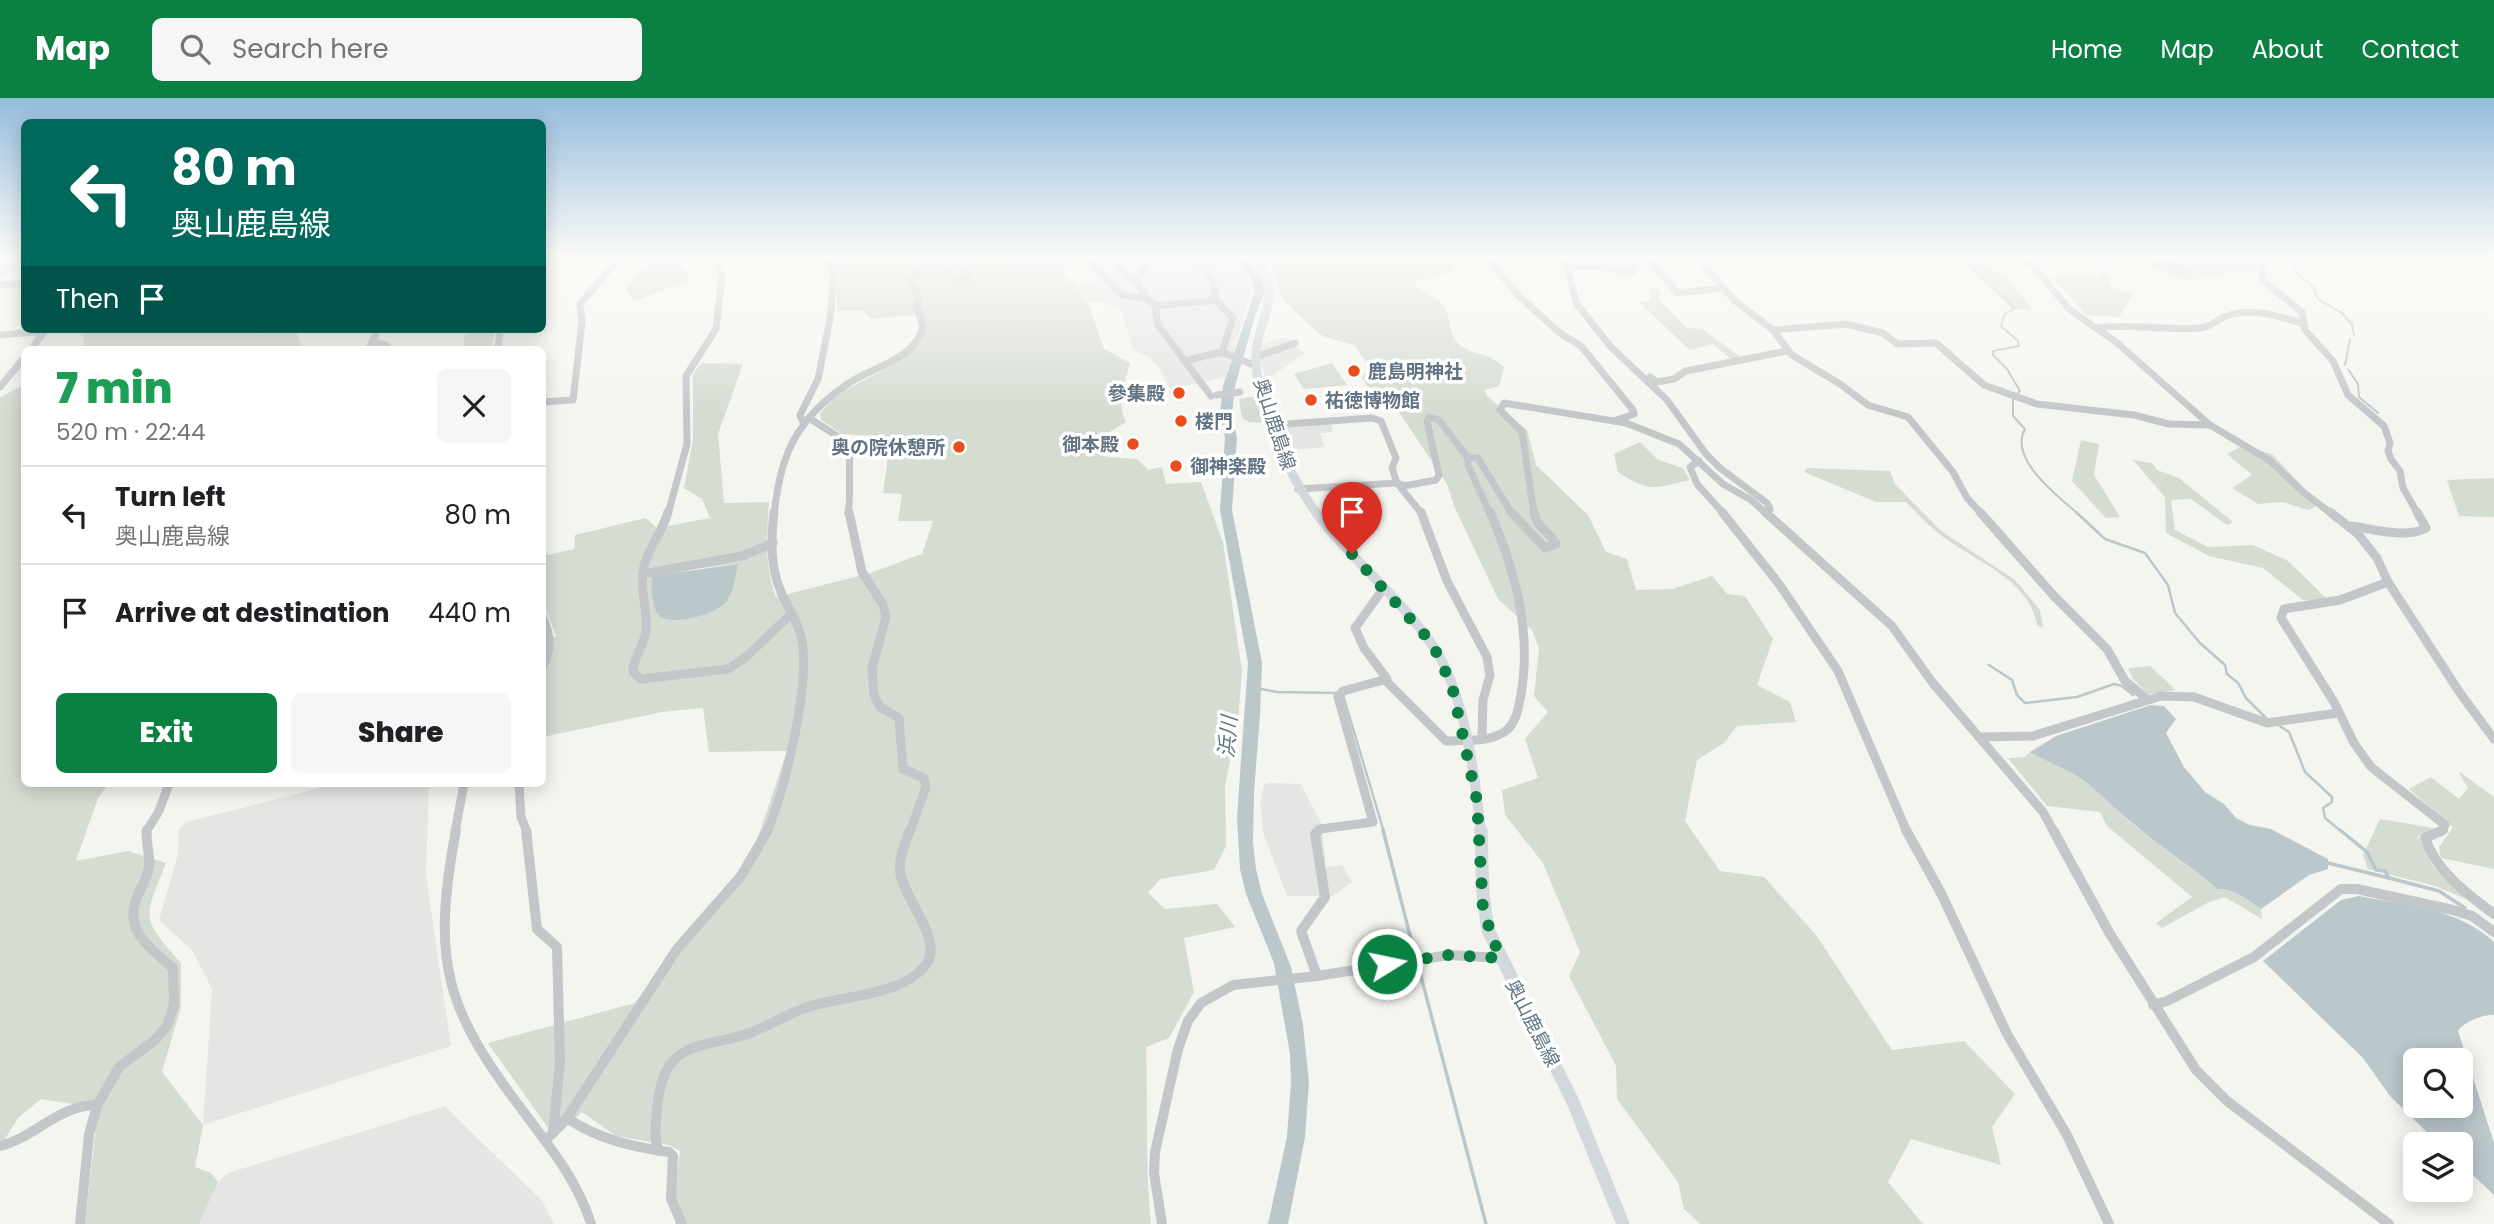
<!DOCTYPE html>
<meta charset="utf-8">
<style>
body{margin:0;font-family:Poppins,"Noto Sans JP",sans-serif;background:#f6f6f6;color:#202124;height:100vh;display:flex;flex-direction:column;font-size:26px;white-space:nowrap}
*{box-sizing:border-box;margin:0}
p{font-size:23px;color:#757577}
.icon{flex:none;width:38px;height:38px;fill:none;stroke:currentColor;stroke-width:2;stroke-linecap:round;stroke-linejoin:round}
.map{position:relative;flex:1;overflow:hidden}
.sheet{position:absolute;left:21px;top:248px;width:525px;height:441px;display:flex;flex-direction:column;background:#fff;border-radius:10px;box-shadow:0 4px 18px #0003}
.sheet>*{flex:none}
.guide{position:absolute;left:21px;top:21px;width:525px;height:214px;border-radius:10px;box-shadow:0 4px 18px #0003;background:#00695c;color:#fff;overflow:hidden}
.tools{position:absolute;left:2403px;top:950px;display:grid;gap:14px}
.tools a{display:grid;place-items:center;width:70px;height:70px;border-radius:10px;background:#fff;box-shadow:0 4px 18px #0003;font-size:35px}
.pin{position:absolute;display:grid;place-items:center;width:60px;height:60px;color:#fff;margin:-72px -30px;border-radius:50% 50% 50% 0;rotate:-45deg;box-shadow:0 0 7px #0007}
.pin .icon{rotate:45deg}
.me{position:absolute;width:77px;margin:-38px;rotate:80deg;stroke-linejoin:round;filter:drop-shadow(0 0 5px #0008)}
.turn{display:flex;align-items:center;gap:24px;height:147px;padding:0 35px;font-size:32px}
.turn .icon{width:91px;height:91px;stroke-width:2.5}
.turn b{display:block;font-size:49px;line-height:60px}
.then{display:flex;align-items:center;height:66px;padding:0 35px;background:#0003;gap:14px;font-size:26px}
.round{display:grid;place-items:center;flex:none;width:74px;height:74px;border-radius:10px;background:#f6f6f6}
.summary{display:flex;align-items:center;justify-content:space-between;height:119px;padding:0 35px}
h1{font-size:42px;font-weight:800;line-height:52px;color:#1e9e55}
.button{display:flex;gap:14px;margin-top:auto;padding:14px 35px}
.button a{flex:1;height:80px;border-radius:10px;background:#0b8043;color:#fff;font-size:28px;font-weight:800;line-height:80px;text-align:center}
.button a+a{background:#f6f6f6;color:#202124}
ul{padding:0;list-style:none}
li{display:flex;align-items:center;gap:21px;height:98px;padding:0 35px;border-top:2px solid #e0e0e0}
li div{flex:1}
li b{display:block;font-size:26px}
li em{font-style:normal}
header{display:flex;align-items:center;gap:42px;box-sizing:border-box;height:98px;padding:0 35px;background:#0b8043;color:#fff}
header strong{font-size:33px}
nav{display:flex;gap:38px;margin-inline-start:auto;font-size:24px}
.search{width:490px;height:63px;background:#f6f6f6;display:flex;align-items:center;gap:18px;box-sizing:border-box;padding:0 24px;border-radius:10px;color:#757577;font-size:26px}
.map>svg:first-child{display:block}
</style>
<header>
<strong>Map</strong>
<div class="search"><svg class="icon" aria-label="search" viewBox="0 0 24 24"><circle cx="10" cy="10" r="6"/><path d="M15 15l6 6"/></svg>Search here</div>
<nav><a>Home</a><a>Map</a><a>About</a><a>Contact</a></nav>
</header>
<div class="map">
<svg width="2494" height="1126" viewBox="0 0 2494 1126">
<rect width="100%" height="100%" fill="#f5f5f0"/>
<g fill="#e5e6e4">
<polygon points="1089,159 1215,159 1218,169 1236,164 1251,185 1251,193 1226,279 1170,291 1160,271 1149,259 1133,252 1121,212 1103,204 1088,204 1076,189 1105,181"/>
<polygon points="1284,240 1305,255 1266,282 1260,262 1263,246"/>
<polygon points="1331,324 1333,334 1320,335 1324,349 1292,352 1284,328"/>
<polygon points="1270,685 1301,686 1322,727 1326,769 1342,767 1352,784 1333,798 1287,798 1264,737 1260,707 1264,686"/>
<polygon points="335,686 429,686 426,777 451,948 203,1027 212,891 192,852 159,822 178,756 179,731 186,724"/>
<polygon points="445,1008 542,1103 554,1126 199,1126 218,1084 228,1075"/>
</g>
<g fill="#d5dcd1" fill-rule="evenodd">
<path d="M828,159h231l6,18 23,27 16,47 26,14c-5,19 -14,41 -4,59l-18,11 -6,15 5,9 30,2 11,11 14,-3 4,17 35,-2 22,60 19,129 -4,50 -13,65 1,60 -12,24 -54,9 -12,14 17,16 52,-5 18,23 -51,11 10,54 -25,46 -23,9c2,59 -1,118 5,177h-476v-33l5,-40 -11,-6 -53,-9 -34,-24 -27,26 -67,-95 147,-40 48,-66 69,-82 35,-104 -78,1 -6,-44 -41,4 -119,25v-96l13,-5 -13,-35v-45l31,-7 1,-14 71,-17 11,10 53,-10 -8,-19 -18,-11 9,-48v-66l8,-11 42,1 -25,70 6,69 45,-1c-2,33 -5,63 7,95l94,-24 52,-19 11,-33h-35l4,-27 -19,-1 7,-50 -4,-6 -44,-3 -21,-14 -1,-6c16,-25 45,-32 69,-48 12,-8 22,-21 33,-31l-7,-20 -44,4 -7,-8h-27v-43zM737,466l-18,44 -31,11 -23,-47z"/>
<path d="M1262,159h189l4,14 -38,10 -2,6c9,5 22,10 28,18 10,13 3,28 17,40 14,11 33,8 44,23l-5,18 -14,4 2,6 40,34 9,35 52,50 18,37 21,7 9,31 36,-1 40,-13 15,18 18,2 28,43 -16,46 33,17 6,20 -59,4 -13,17 -27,17 -12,61 35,50 44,6 52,58 76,115 72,-9 51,53 -23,33 9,38 -90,-26 -23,43 35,42h-223l-16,-15 -6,-27 -61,-83 -1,-33 -47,-90 11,-24 -37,-89 -38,-48 -3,-25 36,-12 -13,-39 23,-27 -14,-16 5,-48 -7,-18 -34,-31 -43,-91 -8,-24 -52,-78 -28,-20 -5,-9 8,-8 -15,-24c-10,-3 -22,-5 -32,-9 -4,-2 -38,-33 -40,-37 -9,-18 -3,-28 -21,-42z"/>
<path d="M1961,159h18l11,12 15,5 27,36 -20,-1c-10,-11 -47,-43 -51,-52z"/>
<polygon points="2126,159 2127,165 2110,165 2104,173 2112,189 2134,196 2119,219 2087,217 2052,179 2076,177 2098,180 2104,173 2100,171 2105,161"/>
<polygon points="2140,159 2146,159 2162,169 2189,170 2180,166 2178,159 2200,165 2251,164 2258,166 2254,172 2225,172 2225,177 2185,182 2153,170"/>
<polygon points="675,162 686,172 688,183 634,203 626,190 646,168"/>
<polygon points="1650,188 1661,193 1658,201 1687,230 1702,231 1742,260 1733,263 1713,246 1690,252 1640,205 1650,202"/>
<polygon points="90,231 258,231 255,236 295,231 301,247 297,252 84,252 83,237"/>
<polygon points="473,231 495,231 492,247 476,252 464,252 464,239"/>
<polygon points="1332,265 1347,287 1304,291 1294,276"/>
<path d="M24,287v399h84l-10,14 -22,63 52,-10 38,12c-22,55 -26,55 15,100v44l-19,65 41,53 -8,42 16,6 7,9 -19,42h-114l13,-116 -57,-9 -23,19 -18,29v-750z"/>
<polygon points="1250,299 1259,300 1268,325 1249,324 1242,320 1239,301"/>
<polygon points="2081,342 2099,346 2094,377 2120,419 2106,420 2072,383"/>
<path d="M1640,344l18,18 25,8 7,12c-35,8 -41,13 -72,-8l-4,-18z"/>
<polygon points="2242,348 2272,356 2304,390 2317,408 2308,412 2283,404 2258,406 2232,390 2252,377 2227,356"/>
<polygon points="2133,362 2152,365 2157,372 2179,380 2233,424 2227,427 2191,401 2171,402 2175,432 2208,449 2253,447 2288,463 2329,503 2303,502 2263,470 2209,458 2166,435 2165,399"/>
<path d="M1807,370l83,3 5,13 46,47 74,49 25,30 3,18 -6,-3c-8,-48 -67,-65 -100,-93 -11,-9 -21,-20 -31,-30h-30l-72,-30z"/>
<polygon points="2494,380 2494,419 2459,418 2447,382"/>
<polygon points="2150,568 2176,592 2148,596 2133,581 2128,570"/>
<path d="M2030,654c19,12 39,17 57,31 17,13 31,30 48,43 27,21 57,40 82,63 17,-1 31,11 44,20l1,10 -37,-22 -16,5 -47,26 -6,-5 36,-26 -85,-71 -7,-14 -53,-6 -39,-48 17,-1z"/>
<polygon points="2458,673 2494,699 2494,771 2441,760 2439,749 2453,729 2409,691 2431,679 2459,701 2468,690"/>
<polygon points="2380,721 2439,731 2418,738 2433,768 2466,801 2435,788 2368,771 2363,757"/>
</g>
<g fill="#bac7cb" fill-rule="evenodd">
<path d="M2146,159h32l2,7 16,8c-14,8 -39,-5 -50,-15z"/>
<path d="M738,466c-3,13 -4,30 -14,40 -11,11 -49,21 -63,13 -9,-5 -10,-31 -9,-41z"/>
<path d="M2151,607l13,1 12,13 -10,14 18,34 21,25 19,12 12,14 14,7 21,4 57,30v10l-19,6 -48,34c-13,-9 -27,-21 -44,-20 -25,-23 -55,-41 -81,-63 -17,-13 -32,-29 -49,-43 -18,-14 -38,-19 -57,-31l26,-16z"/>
<path d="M2359,798c47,9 99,12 135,46v73c-10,-1 -31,7 -36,16l36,112v52l-33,-31 -1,-20h-21l-49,-48 -27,-38 -100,-97 78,-61zM2415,962h45v46h-45z"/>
</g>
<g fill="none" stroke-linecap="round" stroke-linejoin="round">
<g stroke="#bac7cb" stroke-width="2">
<polyline points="1964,159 1969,167 2015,210 2005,216 2001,228 2018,243 2019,248 1993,253 1993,257 2007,271 2020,293 2017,296"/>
<polyline points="2290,159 2298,176 2313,189 2318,201 2342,215 2352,226 2354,237"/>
<polyline points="2345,267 2350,241"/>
<polyline points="2348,271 2358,286 2359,299 2378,315"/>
<path d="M2013,299v19l12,13c-17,30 33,67 53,85"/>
</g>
<g stroke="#bac7cb" stroke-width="2.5">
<polyline points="2076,414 2105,441 2145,455 2168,487 2175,515 2200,545 2225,567 2227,576 2238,585 2246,600 2267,621"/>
<polyline points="1989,567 2012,582 2017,597 2025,605 2077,599 2114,586 2122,588 2133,597"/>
<polyline points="1256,590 1277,594 1337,595"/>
<polyline points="1343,597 1384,734"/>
<polyline points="2278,627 2289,634 2305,674 2332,699 2332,704 2323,710 2325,720 2342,734"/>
</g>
<g stroke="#bac7cb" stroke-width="3.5">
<polyline points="1383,732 1414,853"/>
<polyline points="2340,732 2367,754 2376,772 2385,773 2389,780 2439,793 2465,810"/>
<polyline points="2328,765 2389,780"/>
<polyline points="1418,867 1486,1126"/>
</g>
<polygon fill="#bac7cb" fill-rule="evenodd" points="1236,159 1246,159 1261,179 1265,193 1255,218 1235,288 1232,316 1237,340 1232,412 1262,565 1260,617 1254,694 1253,745 1256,771 1262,796 1291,869 1303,927 1309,984 1305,1039 1288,1126 1268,1126 1287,1039 1291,984 1290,956 1274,865 1246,796 1240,771 1237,719 1248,565 1220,412 1225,340 1220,316 1223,288 1255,193 1251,179"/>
<g stroke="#c4c7ca" stroke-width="7">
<polyline points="944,159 950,178 965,183 968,179 961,169 964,159"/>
<polyline points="1086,159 1122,197 1147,201"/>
<polyline points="1115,159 1126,178 1137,184 1147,201 1155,208 1158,227 1211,298"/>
<polyline points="1195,159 1212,180 1216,202 1233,220 1222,254"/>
<polyline points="1486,159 1519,198 1560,235 1581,248 1633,312 1634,316 1614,323"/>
<polyline points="1559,159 1567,168 1576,205 1610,248 1667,302 1706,356 1720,370 1767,405 1770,411 1768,416"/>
<polyline points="1646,159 1678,195 1723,190"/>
<polyline points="1697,159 1734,202 1773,232 1792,257 1840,286 1868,307 1908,319 1953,374 1967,400 1982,416"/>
<polyline points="2020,159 2035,170 2069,211 2116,244 2210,327 2269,362 2303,394 2332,416"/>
<polyline points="2260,159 2264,167 2262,182 2302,214 2305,232 2333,263 2348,297 2384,328 2390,345 2388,353 2391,361 2400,373 2403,390 2418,416"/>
<polyline points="542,161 544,159"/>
<polyline points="1567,168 1598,168 1629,175 1633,174 1634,159"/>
<polyline points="1137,184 1150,159"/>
<polyline points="0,187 24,186"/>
<polyline points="1155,208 1216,202"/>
<path d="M2097,230c35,-5 68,3 103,0 11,-1 19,-10 29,-13 25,-7 51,1 74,9"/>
<polyline points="1773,232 1846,226 1883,235 1897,246 1936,245 1984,287 2037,306 2134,317 2169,326 2210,327"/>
<polyline points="0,237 45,233"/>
<polyline points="372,244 386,247 390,252"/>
<polyline points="31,252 46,231"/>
<polyline points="368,252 378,231"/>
<polyline points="498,252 500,231"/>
<polyline points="1256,259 1295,245"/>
<polyline points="1184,263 1222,254 1256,268"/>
<polyline points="1650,279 1657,284 1674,281 1686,273 1787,253"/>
<polyline points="0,289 24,260"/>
<polyline points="1217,297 1240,294"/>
<polyline points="542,304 573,302 582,224 580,206 620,159"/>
<path d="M809,320l42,27c-4,24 1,44 -3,69"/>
<polyline points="804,326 800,317 818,281 830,221 834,178 831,169 822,159"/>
<polyline points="1273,327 1372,320 1381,323 1396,360 1392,370 1397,385 1422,416"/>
<polyline points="1468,360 1478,360 1512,416"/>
<polyline points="1699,363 1690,369 1697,386 1724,416"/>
<polyline points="1298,391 1397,385 1404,388 1436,382 1439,377 1427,323 1429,319 1439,322 1468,360 1468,367 1490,416"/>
<polyline points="668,416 687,346 686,278 716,231 722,178 712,159"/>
<path d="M774,416c4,-33 10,-65 31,-91 12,-16 27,-29 44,-40 24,-16 70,-25 74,-59l-7,-18 3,-6 -8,-21 17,-16 1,-6"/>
<polyline points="1534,416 1522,334 1500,312 1504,305 1626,325 1679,346 1723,386 1751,402 1767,416"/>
</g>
<g stroke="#c4c7ca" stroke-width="9">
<path d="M668,414c-5,19 -20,36 -24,54 -5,23 4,43 2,65 -2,15 -13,26 -13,41l8,7 87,-10 18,-12 46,-44"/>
<polyline points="849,414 862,474 883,507 886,519 872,570 874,597 880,609 899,620 903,671 924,680 926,689 910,734"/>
<polyline points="1421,414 1447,483 1487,559 1490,577 1483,602 1482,639"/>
<path d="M1511,414l34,36 11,-4c-6,-13 -19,-14 -22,-32"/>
<polyline points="1722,414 1779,486 1838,573 1907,734"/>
<polyline points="1765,414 1892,528 1932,584 2043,714 2054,734"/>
<polyline points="1980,414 2053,497 2107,551 2125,583 2147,601"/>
<polyline points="2330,414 2358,436 2377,460 2388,484 2460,595 2494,641"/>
<path d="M2351,428c23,3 54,13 75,2l-9,-16"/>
<polyline points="643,476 742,458 773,445"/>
<polyline points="2388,484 2340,502 2284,511 2281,520 2334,604 2354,645 2371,669 2445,727 2441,734"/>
<path d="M542,518c8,17 11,34 0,50"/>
<path d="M1386,583l60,60c19,-1 47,2 62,-12 9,-9 11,-24 13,-35 11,-63 -6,-124 -31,-182"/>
<polyline points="1979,639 2033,638 2161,598 2194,599 2267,625 2338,615"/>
<polyline points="519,686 521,719 527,734"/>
<polyline points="146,734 159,713 169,686"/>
<polyline points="455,734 464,686"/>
<path d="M767,734c18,-43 45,-151 34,-196 -4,-16 -14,-29 -20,-44 -11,-25 -10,-53 -7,-80"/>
<polyline points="1317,734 1320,731 1373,724 1338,599 1343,593 1387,581 1364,550 1355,530 1383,491"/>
</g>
<g stroke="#c4c7ca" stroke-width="10">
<path d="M456,732c-25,133 -11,179 70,285 26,35 52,67 65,109"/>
<polyline points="526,732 537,831 557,849 560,965 553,1035"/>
<polyline points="1906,732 1942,797 2007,936 2067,1037 2109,1126"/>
<polyline points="2053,732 2110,836 2196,972 2227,1003 2389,1126"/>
<path d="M2443,732l-18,8c11,33 42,56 69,76"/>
<polyline points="1317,878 1301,833 1325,799 1315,736 1319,732"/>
<polyline points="2153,907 2167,903 2254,859 2341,791 2357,791 2453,812 2472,818 2494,834"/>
<path d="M567,1020c31,21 65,29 102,34l4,4 -2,43 11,25"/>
<polyline points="545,1043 567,1020 677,851 741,778 768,732"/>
<path d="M0,1048c36,-9 58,-41 97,-41"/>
<path d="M659,1053c-6,-13 -3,-27 -2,-42 6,-68 37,-59 90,-75 20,-7 38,-19 58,-26 35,-13 99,-11 122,-45 16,-24 -23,-62 -27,-92 -1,-14 5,-28 10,-41"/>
<path d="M80,1126l9,-90 8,-28 22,-39 36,-27 12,-14 7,-21 -1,-37c-20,-18 -47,-35 -38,-65 3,-12 12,-23 14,-36 2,-11 -4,-25 -2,-37"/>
<polyline points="1162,1126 1154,1075 1155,1054 1178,951 1188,923 1201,905 1233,887 1317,878 1449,857 1500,860"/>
</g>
<g stroke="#d3d8dc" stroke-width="9">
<path d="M1254,159c35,38 -1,65 2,107 3,46 34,113 61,150"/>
<polyline points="0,175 19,159"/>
</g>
<path stroke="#d3d8dc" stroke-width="10" d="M1316,414c35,48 84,85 117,134 32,47 42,130 48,186"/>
<polyline stroke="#d3d8dc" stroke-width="13" points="1481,732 1483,797 1488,832 1573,1004 1623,1126"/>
</g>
<linearGradient id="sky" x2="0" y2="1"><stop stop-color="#95bcdc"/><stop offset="0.5" stop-color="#fafaf8"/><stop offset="1" stop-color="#fafaf8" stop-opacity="0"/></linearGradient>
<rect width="2494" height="316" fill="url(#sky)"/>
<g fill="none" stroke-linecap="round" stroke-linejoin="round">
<polyline stroke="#0b8043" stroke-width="12" stroke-dasharray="0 21.6" points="1352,456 1432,545 1452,588 1477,703 1483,812 1500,860 1449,857 1387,866"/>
</g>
<g fill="#ea4c1b" stroke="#fff" stroke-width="2.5">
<circle cx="1354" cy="273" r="7"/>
<circle cx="1179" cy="295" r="7"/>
<circle cx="1311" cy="302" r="7"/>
<circle cx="1181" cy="323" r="7"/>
<circle cx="1133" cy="346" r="7"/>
<circle cx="959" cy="349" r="7"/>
<circle cx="1176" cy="368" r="7"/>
</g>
<g text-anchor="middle" stroke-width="7" stroke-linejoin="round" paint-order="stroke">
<g font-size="19" font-weight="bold" fill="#627483" stroke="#fff" text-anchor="start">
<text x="1368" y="280">鹿島明神社</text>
<text x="1165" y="302" text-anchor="end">參集殿</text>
<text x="1325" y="309">祐徳博物館</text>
<text x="1195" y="330">楼門</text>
<text x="1119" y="353" text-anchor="end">御本殿</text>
<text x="945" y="356" text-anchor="end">奥の院休憩所</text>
<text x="1190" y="375">御神楽殿</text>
</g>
<g font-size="19" fill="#627483" stroke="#fff">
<text transform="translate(1275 326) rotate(72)" y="7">奥山鹿島線</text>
<text transform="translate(1533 925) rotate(63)" y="7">奥山鹿島線</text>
</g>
<g font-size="21" font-style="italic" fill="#5e7780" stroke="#fff">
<text transform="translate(1228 639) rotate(-85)" y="7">浜川</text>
</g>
</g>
</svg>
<div class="tools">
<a><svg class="icon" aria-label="search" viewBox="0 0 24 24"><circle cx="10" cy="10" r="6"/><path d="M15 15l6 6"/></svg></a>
<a><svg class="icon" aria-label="layers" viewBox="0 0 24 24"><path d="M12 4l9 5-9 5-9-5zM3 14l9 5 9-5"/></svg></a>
</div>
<div class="pin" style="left:1352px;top:456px;background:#d93025"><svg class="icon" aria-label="arrive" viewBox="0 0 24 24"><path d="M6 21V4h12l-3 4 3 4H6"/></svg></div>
<svg class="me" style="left:1387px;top:866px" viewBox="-20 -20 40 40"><circle r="17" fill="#0b8043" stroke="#fff" stroke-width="3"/><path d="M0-11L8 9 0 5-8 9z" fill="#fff"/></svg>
<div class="guide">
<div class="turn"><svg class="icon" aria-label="left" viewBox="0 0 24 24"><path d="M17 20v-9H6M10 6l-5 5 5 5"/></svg><div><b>80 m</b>奥山鹿島線</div></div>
<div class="then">Then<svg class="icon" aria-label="arrive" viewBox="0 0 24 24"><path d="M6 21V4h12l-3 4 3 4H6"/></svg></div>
</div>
<section class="sheet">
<div class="summary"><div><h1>7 min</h1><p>520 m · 22:44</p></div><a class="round"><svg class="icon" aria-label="close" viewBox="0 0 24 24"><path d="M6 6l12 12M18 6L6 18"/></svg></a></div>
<ul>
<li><svg class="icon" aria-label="left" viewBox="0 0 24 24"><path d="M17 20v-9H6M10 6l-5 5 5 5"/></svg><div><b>Turn left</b><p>奥山鹿島線</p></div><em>80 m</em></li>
<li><svg class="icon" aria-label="arrive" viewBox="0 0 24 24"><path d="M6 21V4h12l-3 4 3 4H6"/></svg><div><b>Arrive at destination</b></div><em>440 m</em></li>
</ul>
<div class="button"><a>Exit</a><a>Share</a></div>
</section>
</div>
